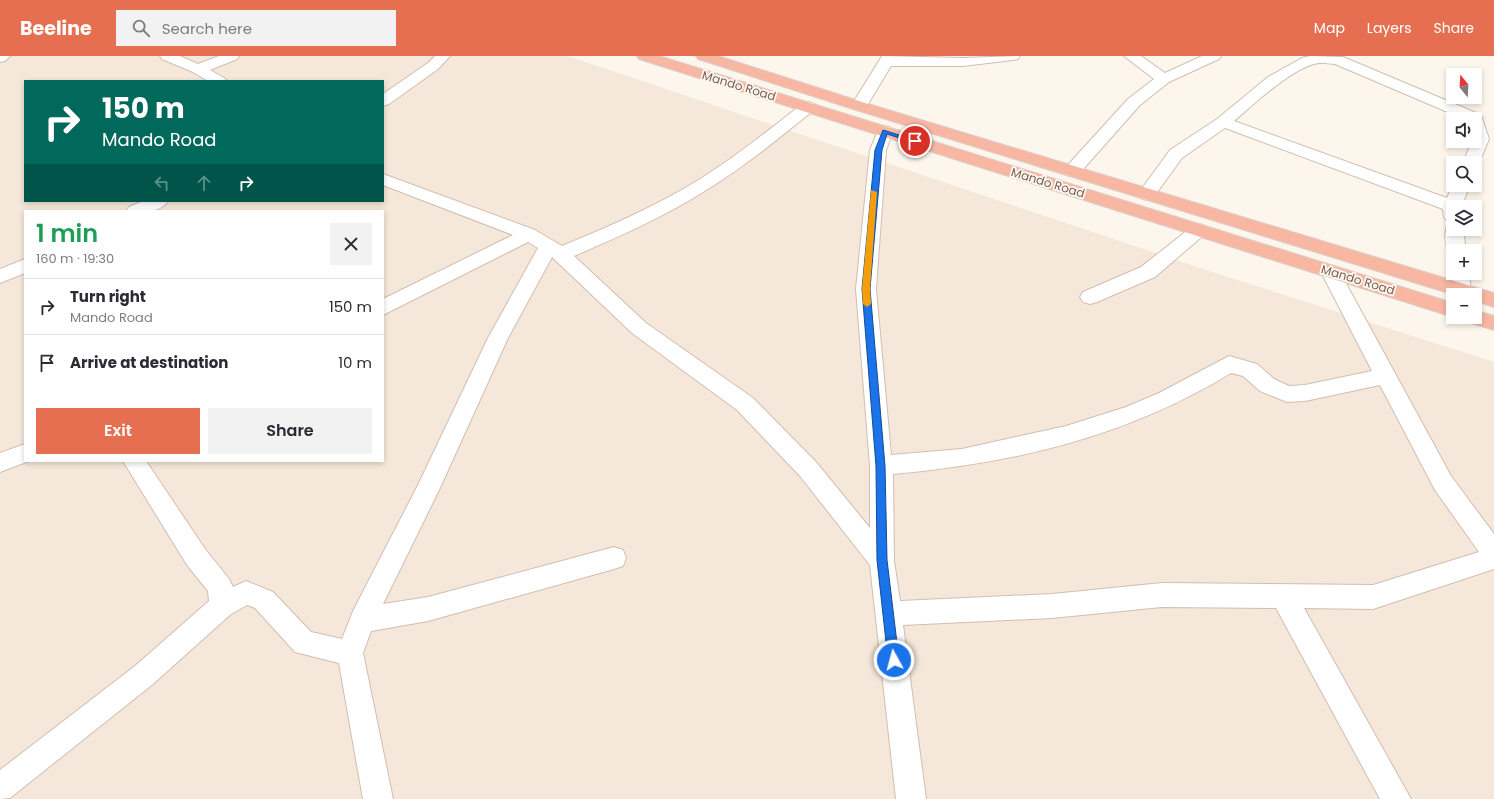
<!DOCTYPE html>
<meta charset="utf-8">
<style>
body{margin:0;font-family:Poppins,sans-serif;background:#f2f2f3;color:#2b2b33;height:100vh;display:flex;flex-direction:column;font-size:15px;white-space:nowrap}
*{box-sizing:border-box;margin:0}
p{font-size:13px;color:#7c7c81}
.icon{flex:none;width:22px;height:22px;fill:none;stroke:currentColor;stroke-width:2;stroke-linecap:round;stroke-linejoin:round}
.map{position:relative;flex:1;overflow:hidden}
.drawer{position:absolute;left:24px;top:154px;width:360px;height:252px;display:flex;flex-direction:column;background:#fff;border-radius:0px;box-shadow:0 2px 6px #0003}
.drawer>*{flex:none}
.top-card{position:absolute;left:24px;top:24px;width:360px;height:122px;border-radius:0px;box-shadow:0 2px 6px #0003;background:#00695c;color:#fff;overflow:hidden}
.needle{width:26px;rotate:342deg}
.tools{position:absolute;left:1446px;top:12px;display:grid;gap:8px}
.tools a{display:grid;place-items:center;width:36px;height:36px;border-radius:0px;background:#fff;box-shadow:0 2px 6px #0003;font-size:20px}
.pin{position:absolute;display:grid;place-items:center;width:34px;height:34px;color:#fff;margin:-17px;border:2px solid #fff;border-radius:50%;box-shadow:0 1px 4px #0007}
.me{position:absolute;width:44px;margin:-22px;rotate:353deg;stroke-linejoin:round;filter:drop-shadow(0 0 3px #0008)}
.turn{display:flex;align-items:center;gap:14px;height:84px;padding:0 12px;font-size:18px}
.turn .icon{width:52px;height:52px;stroke-width:2.5}
.turn b{display:block;font-size:28px;line-height:34px}
.lanes{display:flex;align-items:center;height:38px;padding:0 12px;background:#0003;justify-content:center;gap:20px;direction:ltr}
.lanes .off{opacity:.35}
.round{display:grid;place-items:center;flex:none;width:42px;height:42px;border-radius:0px;background:#f2f2f3}
.overview{display:flex;align-items:center;justify-content:space-between;height:68px;padding:0 12px}
h1{font-size:24px;font-weight:600;line-height:30px;color:#1e9e55}
.cta{display:flex;gap:8px;margin-top:auto;padding:8px 12px}
.cta a{flex:1;height:46px;border-radius:0px;background:#e76f51;color:#fff;font-size:16px;font-weight:600;line-height:46px;text-align:center}
.cta a+a{background:#f2f2f3;color:#2b2b33}
ul{padding:0;list-style:none}
li{display:flex;align-items:center;gap:12px;height:56px;padding:0 12px;border-top:1px solid #e1e1e2}
li div{flex:1}
li b{display:block;font-size:15px}
li em{font-style:normal}
header{display:flex;align-items:center;gap:24px;box-sizing:border-box;height:56px;padding:0 20px;background:#e76f51;color:#fff}
header strong{font-size:19px}
nav{display:flex;gap:22px;margin-inline-start:auto;font-size:14px}
.search{width:280px;height:36px;background:#f2f2f3;display:flex;align-items:center;gap:10px;box-sizing:border-box;padding:0 14px;border-radius:0px;color:#7c7c81;font-size:15px}
.map>svg:first-child{display:block}
</style>
<header>
<strong>Beeline</strong>
<div class="search"><svg class="icon" aria-label="search" viewBox="0 0 24 24"><circle cx="10" cy="10" r="6"/><path d="M15 15l6 6"/></svg>Search here</div>
<nav><a>Map</a><a>Layers</a><a>Share</a></nav>
</header>
<div class="map">
<svg width="1494" height="743" viewBox="0 0 1494 743">
<rect width="100%" height="100%" fill="#fdf6ec"/>
<path fill="#f5e8da" fill-rule="evenodd" d="M0,0h567l636,213 291,93v437h-1494zM25,25h358v120h-358zM25,155h358v250h-358z"/>
<g fill="none" stroke-linecap="round" stroke-linejoin="round">
<defs>
<g id="minor">
<polygon points="0,0 10,0 5,5 0,6"/>
<polygon points="160,0 180,0 198,8 219,0 239,0 237,3 210,14 224,22 227,25 208,25 193,16 162,3"/>
<polygon points="435,0 450,0 438,13 389,48 383,50 383,38 428,7"/>
<polygon points="882,0 963,2 1020,0 1018,3 1013,4 963,10 891,10 865,53 853,53 851,50"/>
<polygon points="1124,0 1141,0 1165,17 1202,0 1221,0 1219,3 1169,26 1140,49 1078,119 1072,120 1066,119 1063,115 1066,111 1128,43 1154,23"/>
<path d="M1310,0l33,1 138,58 8,24 -10,24 -4,4v-4h-12l9,-22h3v-22h-11l-129,-55c-5,0 -11,-2 -16,-1 -25,3 -65,41 -85,58l213,77 6,-14 17,1 -9,22h-8v16l-6,-2 -3,-4 -1,-8 -218,-81 -43,30 -29,40 -6,2 -6,-2 -3,-4 32,-44 47,-31 51,-42 34,-19z"/>
<path d="M808,46l6,2 2,3 -2,3c-35,28 -69,56 -106,79 -42,27 -88,47 -134,67l72,67 107,75 63,64 54,66v-62l-14,-177 14,-139 9,-22 6,-2 6,2 2,3 -7,19 -10,139 15,166 71,-6 104,-23 60,-19 33,-14 70,-37 28,8 17,15 15,7 16,-1 67,-14 -51,-99 2,-5 7,-2 7,2 114,209 43,58v35l-121,40 -69,-1 107,191h-31l-104,-191 -114,-1 -110,11 -149,7 23,174h-30l-26,-234 -70,-89 -63,-66 -105,-77 -80,-76 -44,81 -69,152 -56,114 45,-7 186,-50 9,3 3,8 -3,8 -9,3 -186,52 -57,10 -8,22 30,146h-30l-24,-136 -44,-11 -40,-44 -8,-3 -16,9 -78,70 -143,114 -10,1v-29l135,-104 74,-65 -1,-10 -21,-26 -64,-104h23l59,88 24,30 4,8 13,-6 27,11 38,40 31,7 11,-28 65,-126 70,-147 50,-90 -10,-6 -145,73v-16l130,-64 -130,-50v-11l152,56 27,16c46,-19 92,-39 135,-65 37,-23 71,-50 105,-77zM1231,317l12,3 17,15 27,11 18,-1 75,-16 55,105 44,62 -106,33 -211,-2 -110,11 -152,7 -6,-40 -1,-87c122,-11 233,-37 338,-101z"/>
<path d="M143,145h25c-8,13 -29,10 -42,10l3,-4z"/>
<path d="M1453,167v6h10l3,22h-13v5c-8,-4 -10,-24 -5,-31z"/>
<polygon points="1199,168 1205,170 1208,174 1205,178 1155,221 1097,246 1090,248 1083,246 1080,241 1083,236 1141,211 1193,170"/>
<polygon points="25,203 25,217 0,227 0,213"/>
<path d="M1452,212l1,5h16l2,17 -3,5h-14c-4,-8 -6,-19 -2,-27z"/>
<polygon points="25,388 25,405 29,405 0,416 0,397"/>
</g>
<g id="highway">
<polygon points="637,0 659,0 1453,247 1453,261 639,3"/>
<polygon points="696,0 718,0 865,47 1494,237 1494,251 1475,245 1475,239 1455,239 853,53 698,3"/>
<polygon points="1475,254 1494,260 1494,274 1468,266 1465,261 1475,261"/>
</g>
</defs>
<use href="#minor" stroke="#d1beb0" stroke-width="2"/>
<use href="#highway" stroke="#dad1cd" stroke-width="2"/>
<use href="#minor" fill="#fff" fill-rule="evenodd"/>
<use href="#highway" fill="#f7b7a3" fill-rule="evenodd"/>
</g>
<polygon fill="#1a73e8" stroke="#114b97" points="883,74 918,85 915,87 887,78 882,94 870,233 885,410 887,504 899,604 898,608 894,610 890,608 888,604 877,504 876,410 862,233 875,94"/>
<polygon fill="#f59e0b" points="871,134 877,136 870,233 871,248 867,251 863,248 862,233"/>
<g text-anchor="middle" stroke-width="3.5" stroke-linejoin="round" paint-order="stroke">
<g font-size="12" fill="#7a5c4d" stroke="#fffaf3">
<text transform="translate(739 30) rotate(17)" y="4">Mando Road</text>
<text transform="translate(1048 127) rotate(17)" y="4">Mando Road</text>
<text transform="translate(1358 224) rotate(17)" y="4">Mando Road</text>
</g>
</g>
</svg>
<div class="tools">
<a><svg class="needle" viewBox="-14 -14 28 28"><path d="M0-13l5 13h-10z" fill="#e53935"/><path d="M0 13l5-13h-10z" fill="#7c7c81"/></svg></a>
<a><svg class="icon" aria-label="sound" viewBox="0 0 24 24"><path d="M4 9h4l5-4v14l-5-4H4zM17 9q2 3 0 6"/></svg></a>
<a><svg class="icon" aria-label="search" viewBox="0 0 24 24"><circle cx="10" cy="10" r="6"/><path d="M15 15l6 6"/></svg></a>
<a><svg class="icon" aria-label="layers" viewBox="0 0 24 24"><path d="M12 4l9 5-9 5-9-5zM3 14l9 5 9-5"/></svg></a>
<a>+</a>
<a>−</a>
</div>
<div class="pin" style="left:915px;top:85px;background:#d93025"><svg class="icon" aria-label="arrive" viewBox="0 0 24 24"><path d="M6 21V4h12l-3 4 3 4H6"/></svg></div>
<svg class="me" style="left:894px;top:604px" viewBox="-20 -20 40 40"><circle r="17" fill="#1a73e8" stroke="#fff" stroke-width="3"/><path d="M0-11L8 9 0 5-8 9z" fill="#fff"/></svg>
<div class="top-card">
<div class="turn"><svg class="icon" aria-label="right" viewBox="0 0 24 24"><path d="M7 20v-9h11M14 6l5 5-5 5"/></svg><div><b>150 m</b>Mando Road</div></div>
<div class="lanes"><svg class="icon off" aria-label="left" viewBox="0 0 24 24"><path d="M17 20v-9H6M10 6l-5 5 5 5"/></svg><svg class="icon off" aria-label="ahead" viewBox="0 0 24 24"><path d="M12 20V5M6 11l6-6 6 6"/></svg><svg class="icon" aria-label="right" viewBox="0 0 24 24"><path d="M7 20v-9h11M14 6l5 5-5 5"/></svg></div>
</div>
<section class="drawer">
<div class="overview"><div><h1>1 min</h1><p>160 m · 19:30</p></div><a class="round"><svg class="icon" aria-label="close" viewBox="0 0 24 24"><path d="M6 6l12 12M18 6L6 18"/></svg></a></div>
<ul>
<li><svg class="icon" aria-label="right" viewBox="0 0 24 24"><path d="M7 20v-9h11M14 6l5 5-5 5"/></svg><div><b>Turn right</b><p>Mando Road</p></div><em>150 m</em></li>
<li><svg class="icon" aria-label="arrive" viewBox="0 0 24 24"><path d="M6 21V4h12l-3 4 3 4H6"/></svg><div><b>Arrive at destination</b></div><em>10 m</em></li>
</ul>
<div class="cta"><a>Exit</a><a>Share</a></div>
</section>
</div>
